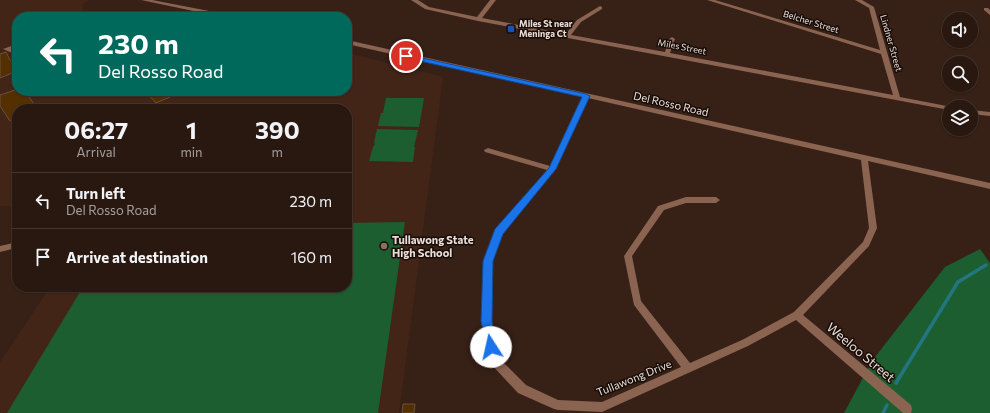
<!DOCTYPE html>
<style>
body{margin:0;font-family:Commissioner,sans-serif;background:#312119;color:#f1f3f6;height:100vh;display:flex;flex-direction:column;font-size:15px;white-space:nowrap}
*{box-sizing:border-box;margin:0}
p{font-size:13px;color:#a5a09f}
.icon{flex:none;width:22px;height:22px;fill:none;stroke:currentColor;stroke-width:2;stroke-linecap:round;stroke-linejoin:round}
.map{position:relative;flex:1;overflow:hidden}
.side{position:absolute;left:12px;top:104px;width:340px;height:188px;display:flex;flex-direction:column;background:#291810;border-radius:16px;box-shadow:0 1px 3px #0004,0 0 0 1px #453730}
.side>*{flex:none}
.banner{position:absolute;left:12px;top:12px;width:340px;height:84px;border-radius:16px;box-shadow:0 1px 3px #0004,0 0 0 1px #453730;background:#00695c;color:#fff;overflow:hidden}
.controls{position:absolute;left:942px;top:12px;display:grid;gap:8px}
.controls a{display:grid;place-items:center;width:36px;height:36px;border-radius:50%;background:#291810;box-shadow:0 1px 3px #0004,0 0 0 1px #453730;font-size:20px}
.pin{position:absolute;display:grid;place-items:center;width:34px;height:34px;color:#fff;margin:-17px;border:2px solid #fff;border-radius:50%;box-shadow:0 1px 4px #0007}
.me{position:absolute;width:44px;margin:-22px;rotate:350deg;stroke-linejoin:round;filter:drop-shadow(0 0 3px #0008)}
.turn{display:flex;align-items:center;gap:14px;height:84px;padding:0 20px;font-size:18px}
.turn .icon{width:52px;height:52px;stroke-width:2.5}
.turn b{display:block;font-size:28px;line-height:34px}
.eta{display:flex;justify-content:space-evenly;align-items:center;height:68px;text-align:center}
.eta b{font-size:24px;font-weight:700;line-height:28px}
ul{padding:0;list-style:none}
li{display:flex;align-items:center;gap:12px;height:56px;padding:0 20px;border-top:1px solid #453730}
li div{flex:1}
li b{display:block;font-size:15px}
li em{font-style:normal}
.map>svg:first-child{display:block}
</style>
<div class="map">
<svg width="990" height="413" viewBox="0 0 990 413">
<rect width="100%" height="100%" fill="#372016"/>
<polygon fill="#422517" points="0,0 90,0 83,4 82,15 93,17 17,17 17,91 347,91 347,53 443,77 399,413 0,413 0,362 50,287 347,287 347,109 17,109 17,206 0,206"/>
<g fill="#1c5e30">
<polygon points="386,98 424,98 419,127 378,126 381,113 383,113"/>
<polygon points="377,129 418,130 414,147 415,147 413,162 369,161 373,147 375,144 374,143"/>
<polygon points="405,222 378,413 7,413 83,287 347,287 347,223"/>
<polygon points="980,249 990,263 990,413 844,413 872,361 945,267"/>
</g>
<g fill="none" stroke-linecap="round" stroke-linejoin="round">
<g stroke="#237580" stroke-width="3.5">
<polyline points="896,383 958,282 986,265"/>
<polyline points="883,413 887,405"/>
</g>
</g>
<g fill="#542f00" stroke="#66523e">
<polygon points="6,52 10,60 14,62 17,66 17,71 0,78 0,54"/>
<polygon points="15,90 25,91 36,107 31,109 17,109 17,118 10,121 0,106 0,95"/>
<polygon points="145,91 184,91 156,103"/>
<polygon points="403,404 415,404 414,413 402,413"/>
</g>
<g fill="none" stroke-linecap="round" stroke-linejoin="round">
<g fill="#8a6351" fill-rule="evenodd">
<polygon points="14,45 17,45 17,47 11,49 17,51 17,55 3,49"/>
<polygon points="17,57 17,61 11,59 12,58"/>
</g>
<g fill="#8a6351" fill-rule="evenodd">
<polygon points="141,0 152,0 230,15 233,17 222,17"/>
<polygon points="411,0 418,0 429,7 477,17 490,0 496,0 482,18 566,34 577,20 600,6 602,7 602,9 581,22 571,35 665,52 669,39 672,37 675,39 670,53 893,95 881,54 707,0 715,0 880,50 869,8 855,0 862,0 874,7 900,97 952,107 949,107 949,110 478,21 425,9"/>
<polygon points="984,8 988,8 990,10 990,15 984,10"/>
<path d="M347,40l643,143v6l-122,-28 9,67 -8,18 -66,69 108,90 1,4 -1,4h-8l-107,-93 -48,26 -146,66 -44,-2 -4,-1 -36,-16 -28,-30 -1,-3 -7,-39 2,-60 12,-31 51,-60 -62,-18 -1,-2 4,-2 62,18 32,-69 -235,-53zM588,98l273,62 8,68 -6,14 -69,70 -52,28 -52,23 -49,-62 -9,-45 32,-46 22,-7h30l4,-3 -4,-3h-30l-28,9 -34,50 10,49 47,62 -79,35 -44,-2 -32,-15 -27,-27 -7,-37v-60l11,-28 53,-64z"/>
<polygon points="971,110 990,112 990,116 971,114"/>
<polygon points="13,243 16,244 16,248 0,252 0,246"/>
</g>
</g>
<polygon fill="#1a73e8" stroke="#114b97" points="404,54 586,94 590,96 556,169 503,234 493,261 492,321 497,347 495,351 491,352 487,351 486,347 481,321 483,261 495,229 549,168 582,97 406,58 404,57"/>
<rect fill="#1a4fb4" stroke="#170d08" stroke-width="1.5" x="507" y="25" width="8" height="8" rx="2"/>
<circle fill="#8d6e63" stroke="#170d08" stroke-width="1.5" cx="384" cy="246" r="4"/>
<g text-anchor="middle" stroke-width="3" stroke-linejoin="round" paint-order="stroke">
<g font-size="9" fill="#eddcd6" stroke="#170d08">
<text transform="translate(811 22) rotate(17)" y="3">Belcher Street</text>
<text transform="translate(891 43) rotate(74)" y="3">Lindner Street</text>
<text transform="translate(682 47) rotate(11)" y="3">Miles Street</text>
</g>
<g font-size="9" font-weight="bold" fill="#eddcd6" stroke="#170d08" text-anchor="start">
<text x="519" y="27">Miles St near<tspan x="519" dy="10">Meninga Ct</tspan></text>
</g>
<g font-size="11" fill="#eddcd6" stroke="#170d08">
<text transform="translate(671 104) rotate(13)" y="4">Del Rosso Road</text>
<text transform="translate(634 378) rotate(-22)" y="4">Tullawong Drive</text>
</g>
<g font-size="11" font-weight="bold" fill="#eddcd6" stroke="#170d08" text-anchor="start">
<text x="392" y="244">Tullawong State<tspan x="392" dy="13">High School</tspan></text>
</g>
<g font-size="13" fill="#eddcd6" stroke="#170d08">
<text transform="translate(861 352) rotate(40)" y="5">Weeloo Street</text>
</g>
</g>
</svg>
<div class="controls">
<a><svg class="icon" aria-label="sound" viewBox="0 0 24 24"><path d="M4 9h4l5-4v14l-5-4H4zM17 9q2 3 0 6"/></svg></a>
<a><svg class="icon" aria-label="search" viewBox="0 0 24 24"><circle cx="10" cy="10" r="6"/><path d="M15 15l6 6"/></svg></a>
<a><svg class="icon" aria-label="layers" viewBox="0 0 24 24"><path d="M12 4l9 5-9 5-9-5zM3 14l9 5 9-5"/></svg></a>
</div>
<div class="pin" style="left:406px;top:56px;background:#d93025"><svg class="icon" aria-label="arrive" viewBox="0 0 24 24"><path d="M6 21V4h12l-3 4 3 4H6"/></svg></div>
<svg class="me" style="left:491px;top:347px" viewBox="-20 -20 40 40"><circle r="19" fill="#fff"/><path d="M0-13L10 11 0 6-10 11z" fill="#1a73e8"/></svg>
<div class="banner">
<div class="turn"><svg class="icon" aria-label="left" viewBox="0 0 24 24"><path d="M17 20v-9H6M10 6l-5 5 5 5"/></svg><div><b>230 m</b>Del Rosso Road</div></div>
</div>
<section class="side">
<div class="eta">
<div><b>06:27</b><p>Arrival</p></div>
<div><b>1</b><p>min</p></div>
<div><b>390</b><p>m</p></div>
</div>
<ul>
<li><svg class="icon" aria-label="left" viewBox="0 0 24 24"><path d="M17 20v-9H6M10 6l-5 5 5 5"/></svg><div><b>Turn left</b><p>Del Rosso Road</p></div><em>230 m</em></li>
<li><svg class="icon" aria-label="arrive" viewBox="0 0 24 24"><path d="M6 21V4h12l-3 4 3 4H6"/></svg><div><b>Arrive at destination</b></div><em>160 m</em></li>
</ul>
</section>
</div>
